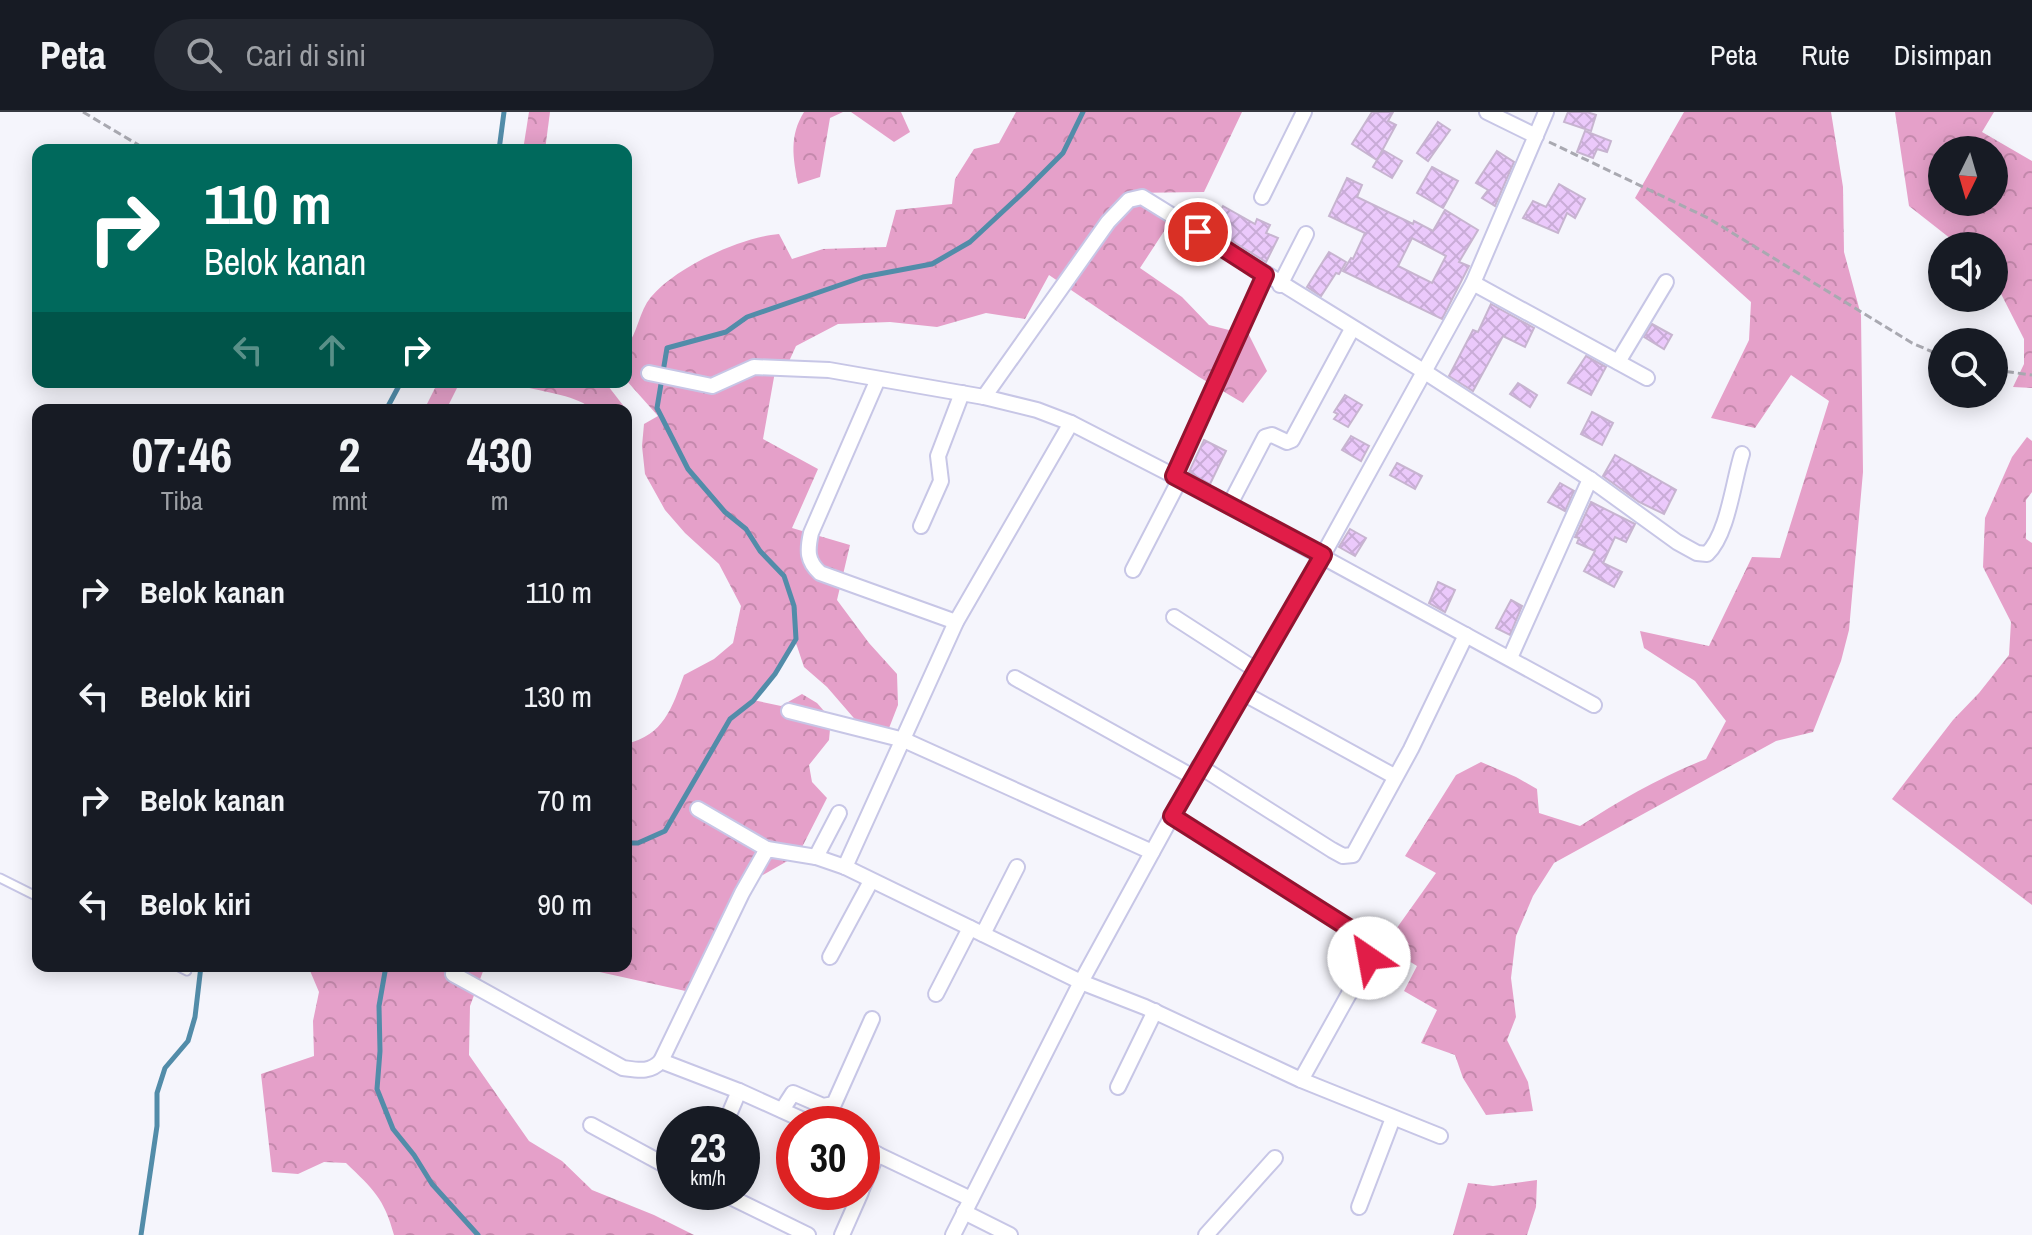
<!DOCTYPE html>
<html lang="id">
<style>
body{margin:0;font-family:"Archivo Narrow",sans-serif;background:#242831;color:#f1f3f6;height:100vh;display:flex;flex-direction:column;font-size:30px;white-space:nowrap}
*{box-sizing:border-box;margin:0}
p{font-size:26px;color:#9ea1a6}
.icon{flex:none;width:44px;height:44px;fill:none;stroke:currentColor;stroke-width:2;stroke-linecap:round;stroke-linejoin:round}
.map{position:relative;flex:1;overflow:hidden}
.side{position:absolute;left:32px;top:292px;width:600px;height:568px;display:flex;flex-direction:column;background:#171b24;border-radius:16px;box-shadow:0 4px 20px #0003}
.side>*{flex:none}
.banner{position:absolute;left:32px;top:32px;width:600px;height:244px;border-radius:16px;box-shadow:0 4px 20px #0003;background:#00695c;color:#fff;overflow:hidden}
.needle{width:52px;rotate:185deg}
.buttons{position:absolute;left:1928px;top:24px;display:grid;gap:16px}
.buttons a{display:grid;place-items:center;width:80px;height:80px;border-radius:50%;background:#171b24;box-shadow:0 4px 20px #0003;font-size:40px}
.speed{position:absolute;left:656px;top:994px;display:flex;gap:16px;font-size:40px;font-weight:700;text-align:center}
.speed>*{display:grid;place-content:center;width:104px;height:104px;border-radius:50%;background:#171b24;box-shadow:0 4px 20px #0003;line-height:1}
.speed small{font-size:20px;font-weight:400}
.speed .limit{border:12px solid #d22;background:#fff;color:#111}
.pin{position:absolute;display:grid;place-items:center;width:68px;height:68px;color:#fff;margin:-34px;border:4px solid #fff;border-radius:50%;box-shadow:0 2px 8px #0007}
.me{position:absolute;width:88px;margin:-44px;rotate:327deg;stroke-linejoin:round;filter:drop-shadow(0 0 6px #0008)}
.turn{display:flex;align-items:center;gap:28px;height:168px;padding:0 40px;font-size:36px}
.turn .icon{width:104px;height:104px;stroke-width:2.5}
.turn b{display:block;font-size:56px;line-height:68px}
.lanes{display:flex;align-items:center;height:76px;padding:0 40px;background:#0003;justify-content:center;gap:40px;direction:ltr}
.lanes .off{opacity:.35}
.eta{display:flex;justify-content:space-evenly;align-items:center;height:136px;text-align:center}
.eta b{font-size:48px;font-weight:800;line-height:56px}
ul{padding:0;list-style:none}
li{display:flex;align-items:center;gap:24px;height:104px;padding:0 40px}
li div{flex:1}
li b{display:block;font-size:30px}
li em{font-style:normal}
header{display:flex;align-items:center;gap:48px;box-sizing:border-box;height:112px;padding:0 40px;background:#171b24;border-bottom:2px solid #363941}
header strong{font-size:38px}
nav{display:flex;gap:44px;margin-inline-start:auto;font-size:28px}
.search{width:560px;height:72px;background:#242831;display:flex;align-items:center;gap:20px;box-sizing:border-box;padding:0 28px;border-radius:44px;color:#9ea1a6;font-size:30px}
.map>svg:first-child{display:block}
</style>
<header>
<strong>Peta</strong>
<div class="search"><svg class="icon" aria-label="search" viewBox="0 0 24 24"><circle cx="10" cy="10" r="6"/><path d="M15 15l6 6"/></svg>Cari di sini</div>
<nav><a>Peta</a><a>Rute</a><a>Disimpan</a></nav>
</header>
<div class="map">
<svg width="2032" height="1123" viewBox="0 0 2032 1123">
<defs>
<pattern id="forest-crowns" width="20" height="18" patternUnits="userSpaceOnUse" patternTransform="scale(2)"><rect width="20" height="18" fill="#e5a0c9"/><path d="M2 6a3 3 0 1 1 6 0M12 15a3 3 0 1 1 6 0" fill="none" stroke="#c489ac"/></pattern>
<pattern id="building-cross-hatch" width="8" height="8" patternUnits="userSpaceOnUse" patternTransform="scale(2)"><rect width="8" height="8" fill="#ebc9fb"/><path d="M0 0l8 8M0 8l8-8" fill="none" stroke="#c9acd7"/></pattern>
</defs>
<rect width="100%" height="100%" fill="#f5f5fc"/>
<g fill="url(#forest-crowns)" fill-rule="evenodd">
<polygon points="529,0 550,0 545,38 523,38"/>
<path d="M804,0h39l-13,6 -10,59 -22,7c-5,-26 -9,-48 6,-72z"/>
<polygon points="851,0 901,0 910,20 894,30"/>
<path d="M1016,0h226l-38,80 -76,1 46,23 -34,52 42,29 27,28 40,10 18,36 -24,32 -44,-26 -150,-102 -24,44 -39,-6 -49,14 -47,-5 -52,2 -42,22 -11,24 -9,-4 -13,73 55,30 -26,59 58,17 -13,55 32,43 28,31 1,31 -14,36 -25,-17 -32,-37 -23,-20 -9,-27 -20,34 -22,26 28,6 21,-12 15,9 14,16 -2,21 -20,25 3,17 15,16 -29,57 -37,21 -29,37 -42,79 -95,-21 -49,-5h80v-222c38,-9 46,-36 58,-69l30,-16 19,-16 8,-37 -22,-42 -34,-31 -20,-23 -20,-36 -3,-28 2,-22 14,-8 -32,-36v-33c12,-14 13,-36 25,-50 25,-30 90,-60 128,-63l13,25 31,-10 63,-2 10,-37 56,-6 3,-25 19,-30 25,-6z"/>
<path d="M1684,0h147l12,75 1,65 17,63 2,157 -14,158 -8,31 -28,71 -37,9 -222,122 -21,33 -17,40 -5,42 5,39 -9,23 21,42 5,29 -47,4 -23,-37 -8,-23 -34,-12 16,-33 -33,-19 13,-25 -33,-20 52,-73 -31,-17 51,-81 25,-13 35,15 21,12 2,24 41,13c41,-26 80,-49 126,-67l20,-38 -31,-40 -51,-33 -4,-17 69,15 43,-89 28,1 49,-157 -38,-26 -36,53 -44,-10 38,-78 2,-38 -116,-104z"/>
<path d="M1895,0h99l-12,20 50,29v227l-19,-1 11,-23v-25l-30,-59v-34h-34l-51,-40zM1942,38h52v52h-52z"/>
<polygon points="438,270 460,270 446,298 424,298"/>
<path d="M517,270h88l24,31h-3v-3h-34c-11,-14 -50,-18 -70,-24z"/>
<polygon points="2027,325 2032,329 2032,380 2026,388 2026,427 2032,431 2032,793 1892,687 1953,608 1979,581 2009,543 2011,510 1983,455 1985,406 2012,345"/>
<path d="M308,854h177l-15,40 -1,49 60,86 33,20 30,29 62,25 40,20h-300c-10,-37 -21,-46 -48,-72l-22,-1 -26,12 -26,-2 -11,-98 53,-18 -1,-35 6,-29z"/>
<polygon points="1537,1068 1536,1095 1527,1123 1453,1123 1468,1071 1493,1074"/>
</g>
<g fill="none" stroke-linecap="round" stroke-linejoin="round">
<g stroke="#528ca9" stroke-width="5">
<polyline points="499,38 504,0"/>
<polyline points="386,298 401,270"/>
<polyline points="626,731 638,731 665,719 730,607 753,589 775,562 796,527 794,494 784,464 760,439 746,417 725,400 688,357 657,296 667,236 726,220 747,205 863,165 932,152 970,130 1027,77 1063,41 1083,0"/>
<polyline points="386,854 379,894 380,939 377,977 393,1017 414,1043 432,1072 478,1123"/>
<polyline points="141,1123 157,1014 157,981 165,956 188,929 195,905 201,854"/>
</g>
</g>
<g fill="url(#building-cross-hatch)" stroke="#c7b4d0" stroke-width="2" fill-rule="evenodd">
<polygon points="1372,0 1393,0 1388,9 1396,13 1377,48 1352,32"/>
<polygon points="1568,0 1587,0 1596,3 1591,19 1564,10"/>
<polygon points="1438,10 1450,18 1428,49 1417,41"/>
<polygon points="1585,19 1611,29 1607,40 1597,37 1593,46 1577,40"/>
<polygon points="1383,38 1402,49 1392,66 1373,55"/>
<polygon points="1497,39 1514,50 1495,94 1482,86 1488,78 1476,71"/>
<polygon points="1432,55 1458,69 1443,96 1417,81"/>
<path d="M1347,66l15,7 -5,12 56,27 1,-3 19,10 12,-21 33,20 -19,32 10,4 -27,53 -99,-48 8,-13 2,1 12,-26 -36,-17zM1412,126l34,18 -14,27 -34,-17z"/>
<polygon points="1559,72 1585,87 1575,106 1567,101 1558,121 1523,106 1533,89 1546,95"/>
<polygon points="1223,94 1255,112 1257,107 1270,113 1266,121 1278,126 1266,150 1211,116"/>
<polygon points="1329,140 1346,150 1339,162 1336,161 1321,184 1307,175"/>
<polygon points="1491,192 1534,216 1525,235 1503,224 1473,279 1449,264 1473,218 1478,220"/>
<polygon points="1652,212 1672,223 1664,237 1644,225"/>
<polygon points="1586,244 1606,255 1591,283 1568,271"/>
<polygon points="1518,271 1537,283 1530,295 1510,282"/>
<polygon points="1345,283 1362,293 1348,315 1334,307 1338,302 1334,300"/>
<polygon points="1592,300 1613,311 1602,333 1581,322"/>
<polygon points="1351,324 1369,334 1361,349 1342,338"/>
<polygon points="1204,328 1226,339 1210,372 1189,360"/>
<polygon points="1615,343 1676,378 1664,402 1639,390 1603,364"/>
<polygon points="1397,351 1422,364 1415,377 1390,363"/>
<polygon points="1560,371 1574,379 1565,399 1548,390"/>
<polygon points="1591,390 1635,412 1626,430 1615,425 1603,451 1622,460 1614,475 1584,459 1595,439 1577,431 1579,426 1575,425"/>
<polygon points="1350,417 1366,426 1355,444 1339,435"/>
<polygon points="1438,470 1455,478 1445,500 1429,491"/>
<polygon points="1511,488 1522,494 1510,523 1496,516"/>
</g>
<g fill="none" stroke-linecap="round" stroke-linejoin="round">
<defs>
<g id="lane">
<polyline points="0,766 38,785"/>
<polyline points="177,854 187,859"/>
</g>
<g id="street">
<polyline points="1487,0 1536,24"/>
<polyline points="1262,85 1304,0"/>
<polyline points="1473,171 1647,266"/>
<polyline points="1280,173 1306,122"/>
<polyline points="1618,250 1666,170"/>
<polyline points="649,261 712,274 754,255 829,258 984,285 1037,298 1071,311 1180,367 1594,593"/>
<path d="M878,267l-67,154c-4,18 -4,28 9,40l136,49"/>
<path d="M984,285l124,-175 21,-22 13,-3 283,175 165,107 87,63 20,11 10,1c21,-20 26,-72 35,-100"/>
<polyline points="1174,364 1265,163"/>
<polyline points="1229,394 1265,325 1272,323 1287,330 1292,328 1352,217"/>
<polyline points="921,414 941,369 938,344 962,281"/>
<polyline points="1133,458 1180,367"/>
<polyline points="1174,505 1256,558"/>
<polyline points="1510,546 1590,367"/>
<polyline points="1015,566 1193,665"/>
<polyline points="1243,581 1394,664"/>
<polyline points="789,599 904,628 1152,740"/>
<polyline points="1199,654 1332,738 1343,744 1353,743 1411,637 1466,523"/>
<polyline points="698,697 767,737"/>
<polyline points="1172,704 1366,827 1371,836 1369,846 1301,968"/>
<polyline points="816,745 839,701"/>
<polyline points="845,755 956,510 1071,311"/>
<polyline points="983,822 1017,755"/>
<polyline points="830,845 871,769"/>
<path d="M453,862l170,94c15,2 27,5 38,-7l81,-168 25,-44 49,8 29,10 236,115 64,25 156,73 139,56"/>
<polyline points="936,882 970,816"/>
<polyline points="661,949 739,979 812,1012"/>
<polyline points="1118,975 1155,899"/>
<polyline points="782,998 793,981 823,994 834,992 872,907"/>
<polyline points="725,1012 739,979"/>
<polyline points="591,1013 674,1058"/>
<polyline points="862,1035 971,1087"/>
<polyline points="862,1077 877,1042"/>
<polyline points="720,1080 808,1123"/>
<polyline points="1359,1095 1393,1006"/>
<polyline points="964,1100 1010,1123"/>
<polyline points="842,1123 861,1080"/>
<polyline points="953,1123 1081,870 1172,704 1323,443 1473,171 1546,0"/>
<polyline points="1206,1123 1275,1046"/>
</g>
</defs>
<use href="#lane" stroke="#c7c6e6" stroke-width="11"/>
<use href="#street" stroke="#c7c6e6" stroke-width="18"/>
<g stroke="#a9a9b1" stroke-width="3" stroke-dasharray="8 4" stroke-linecap="butt">
<polyline points="83,0 147,38"/>
<polyline points="1549,30 1708,106 1912,231 1942,244"/>
<polyline points="1994,258 2032,263"/>
</g>
<use href="#lane" stroke="#fff" stroke-width="7"/>
<use href="#street" stroke="#fff" stroke-width="14"/>
</g>
<g fill="none" stroke-linecap="round" stroke-linejoin="round">
<defs>
<polyline id="route" points="1198,120 1265,163 1174,364 1323,443 1172,704 1366,827 1371,836 1369,846"/>
</defs>
<use href="#route" stroke="#92132f" stroke-width="20"/>
<use href="#route" stroke="#e11d48" stroke-width="14"/>
</g>
</svg>
<div class="buttons">
<a><svg class="needle" viewBox="-14 -14 28 28"><path d="M0-13l5 13h-10z" fill="#e53935"/><path d="M0 13l5-13h-10z" fill="#9ea1a6"/></svg></a>
<a><svg class="icon" aria-label="sound" viewBox="0 0 24 24"><path d="M4 9h4l5-4v14l-5-4H4zM17 9q2 3 0 6"/></svg></a>
<a><svg class="icon" aria-label="search" viewBox="0 0 24 24"><circle cx="10" cy="10" r="6"/><path d="M15 15l6 6"/></svg></a>
</div>
<div class="speed"><div>23<small>km/h</small></div><div class="limit">30</div></div>
<div class="pin" style="left:1198px;top:120px;background:#d93025"><svg class="icon" aria-label="arrive" viewBox="0 0 24 24"><path d="M6 21V4h12l-3 4 3 4H6"/></svg></div>
<svg class="me" style="left:1369px;top:846px" viewBox="-20 -20 40 40"><circle r="19" fill="#fff"/><path d="M0-13L10 11 0 6-10 11z" fill="#e11d48"/></svg>
<div class="banner">
<div class="turn"><svg class="icon" aria-label="right" viewBox="0 0 24 24"><path d="M7 20v-9h11M14 6l5 5-5 5"/></svg><div><b>110 m</b>Belok kanan</div></div>
<div class="lanes"><svg class="icon off" aria-label="left" viewBox="0 0 24 24"><path d="M17 20v-9H6M10 6l-5 5 5 5"/></svg><svg class="icon off" aria-label="ahead" viewBox="0 0 24 24"><path d="M12 20V5M6 11l6-6 6 6"/></svg><svg class="icon" aria-label="right" viewBox="0 0 24 24"><path d="M7 20v-9h11M14 6l5 5-5 5"/></svg></div>
</div>
<section class="side">
<div class="eta">
<div><b>07:46</b><p>Tiba</p></div>
<div><b>2</b><p>mnt</p></div>
<div><b>430</b><p>m</p></div>
</div>
<ul>
<li><svg class="icon" aria-label="right" viewBox="0 0 24 24"><path d="M7 20v-9h11M14 6l5 5-5 5"/></svg><div><b>Belok kanan</b></div><em>110 m</em></li>
<li><svg class="icon" aria-label="left" viewBox="0 0 24 24"><path d="M17 20v-9H6M10 6l-5 5 5 5"/></svg><div><b>Belok kiri</b></div><em>130 m</em></li>
<li><svg class="icon" aria-label="right" viewBox="0 0 24 24"><path d="M7 20v-9h11M14 6l5 5-5 5"/></svg><div><b>Belok kanan</b></div><em>70 m</em></li>
<li><svg class="icon" aria-label="left" viewBox="0 0 24 24"><path d="M17 20v-9H6M10 6l-5 5 5 5"/></svg><div><b>Belok kiri</b></div><em>90 m</em></li>
</ul>
</section>
</div>
